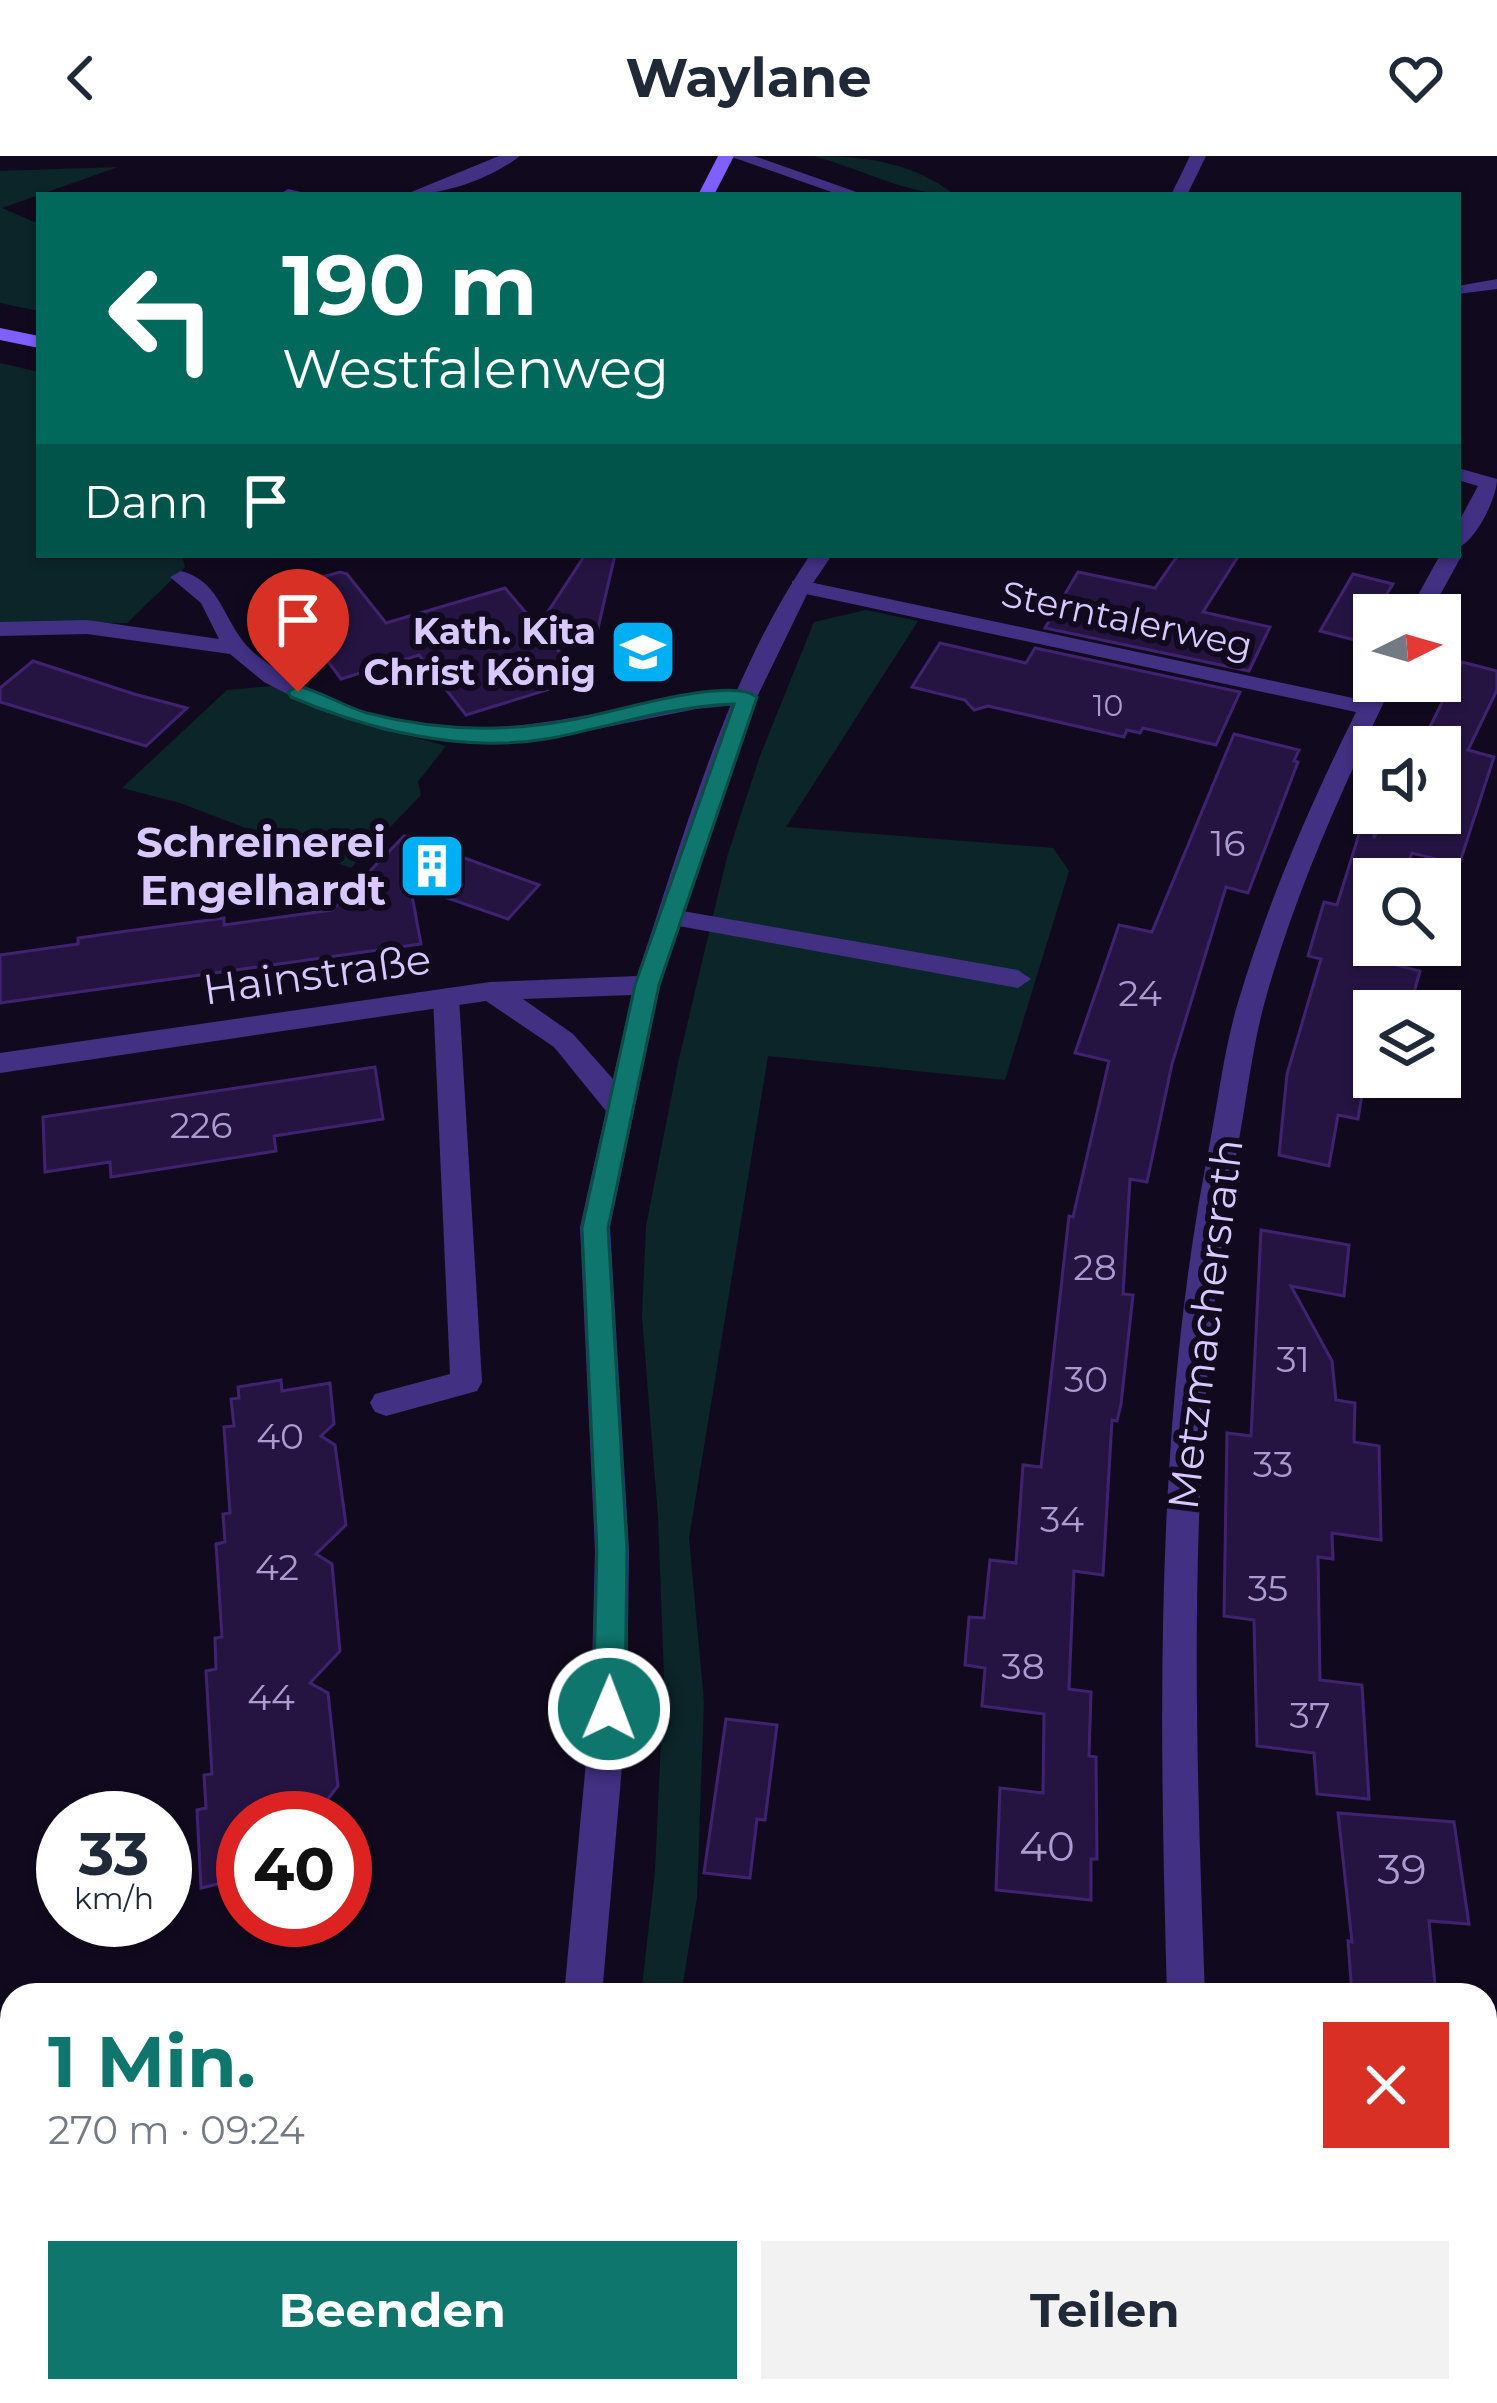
<!DOCTYPE html>
<html lang="de">
<meta charset="utf-8">
<style>
body{margin:0;font-family:Montserrat,sans-serif;background:#f2f2f3;color:#1f2937;height:100vh;display:flex;flex-direction:column;font-size:45px;white-space:nowrap}
*{box-sizing:border-box;margin:0}
p{font-size:39px;color:#747a83}
.icon{flex:none;width:66px;height:66px;fill:none;stroke:currentColor;stroke-width:2;stroke-linecap:round;stroke-linejoin:round}
.map{position:relative;flex:1;overflow:hidden}
.details{position:absolute;left:0px;top:1827px;width:1497px;height:420px;display:flex;flex-direction:column;background:#fff;border-radius:36px 36px 0 0;box-shadow:0 3px 9px #0004}
.details>*{flex:none}
.banner{position:absolute;left:36px;top:36px;width:1425px;height:366px;border-radius:0px;box-shadow:0 3px 9px #0004;background:#00695c;color:#fff;overflow:hidden}
.needle{width:78px;rotate:85deg}
.buttons{position:absolute;left:1353px;top:438px;display:grid;gap:24px}
.buttons a{display:grid;place-items:center;width:108px;height:108px;border-radius:0px;background:#fff;box-shadow:0 3px 9px #0004;font-size:60px}
.speed{position:absolute;left:36px;top:1635px;display:flex;gap:24px;font-size:60px;font-weight:700;text-align:center}
.speed>*{display:grid;place-content:center;width:156px;height:156px;border-radius:50%;background:#fff;box-shadow:0 3px 9px #0004;line-height:1}
.speed small{font-size:30px;font-weight:400}
.speed .limit{border:18px solid #d22;background:#fff;color:#111}
.pin{position:absolute;display:grid;place-items:center;width:102px;height:102px;color:#fff;margin:-123px -51px;border-radius:50% 50% 50% 0;rotate:-45deg;box-shadow:0 0 12px #0007}
.pin .icon{rotate:45deg}
.me{position:absolute;width:132px;margin:-66px;rotate:1deg;stroke-linejoin:round;filter:drop-shadow(0 0 9px #0008)}
.turn{display:flex;align-items:center;gap:42px;height:252px;padding:0 48px;font-size:54px}
.turn .icon{width:156px;height:156px;stroke-width:2.5}
.turn b{display:block;font-size:84px;line-height:102px}
.then{display:flex;align-items:center;height:114px;padding:0 48px;background:#0003;gap:24px;font-size:45px}
.round{display:grid;place-items:center;flex:none;width:126px;height:126px;border-radius:0px;background:#f2f2f3}
.overview{display:flex;align-items:center;justify-content:space-between;height:204px;padding:0 48px}
h1{font-size:72px;font-weight:700;line-height:90px;color:#0f766e}
.primary-button{display:flex;gap:24px;margin-top:auto;padding:24px 48px}
.primary-button a{flex:1;height:138px;border-radius:0px;background:#0f766e;color:#fff;font-size:48px;font-weight:700;line-height:138px;text-align:center}
.primary-button a+a{background:#f2f2f3;color:#1f2937}
header{display:flex;justify-content:space-between;align-items:center;height:156px;padding:0 48px;background:#fff;font-size:54px;font-weight:700}
.map>svg:first-child{display:block}
</style>
<header><svg class="icon" aria-label="back" viewBox="0 0 24 24"><path d="M15 5l-7 7 7 7"/></svg>Waylane<svg class="icon" aria-label="heart" viewBox="0 0 24 24"><path d="M12 20l-8-8c-3-5 5-10 8-4 3-6 11-1 8 4z"/></svg></header>
<div class="map">
<svg width="1497" height="2247" viewBox="0 0 1497 2247">
<rect width="100%" height="100%" fill="#110a1f"/>
<g fill="#0c2529">
<path d="M813,0c53,0 99,6 142,39 -48,0 -95,-27 -142,-39z"/>
<polygon points="118,11 2,52 39,68 39,155 0,147 0,15"/>
<polygon points="0,207 39,216 39,399 182,399 185,411 127,467 0,469"/>
<polygon points="866,454 918,465 786,671 1053,692 1069,715 1005,924 768,900 689,1382 704,1546 697,1741 681,1839 641,1839 655,1716 664,1520 658,1361 642,1160 646,1070 678,907 727,701 760,600 814,466"/>
<polygon points="272,530 354,565 446,590 418,626 421,639 351,712 180,647 122,632 227,534"/>
</g>
<g fill="#251442" stroke="#402370" stroke-width="3">
<polygon points="585,399 615,399 595,485 542,475 582,523 466,559 419,499 341,523 275,434 340,416 347,418 386,467 505,432 538,471"/>
<polygon points="1178,399 1239,399 1203,456 1270,471 1249,515 1045,472 1078,416 1155,432"/>
<polygon points="1353,418 1393,428 1374,459 1374,489 1320,475"/>
<polygon points="940,487 1026,507 1035,492 1240,536 1216,589 1143,572 1140,577 1127,574 1124,581 988,550 974,554 965,544 912,531"/>
<polygon points="33,505 134,538 187,552 146,590 0,546 0,532"/>
<polygon points="1462,506 1497,515 1497,534 1468,594 1494,601 1459,709 1412,697 1402,723 1374,723 1374,789 1400,793 1396,809 1420,815 1409,855 1374,855 1374,921 1392,921 1389,931 1364,926 1358,963 1338,959 1329,1010 1279,999 1287,918 1321,803 1308,800 1324,746 1337,749 1364,662 1374,663 1374,682 1387,657 1440,657 1440,591 1420,591"/>
<polygon points="1234,578 1299,594 1294,605 1298,606 1248,737 1226,731 1172,908 1147,1026 1130,1023 1123,1138 1133,1139 1121,1248 1117,1265 1112,1264 1103,1419 1074,1415 1069,1533 1091,1536 1089,1600 1096,1601 1097,1703 1091,1703 1091,1744 996,1734 1000,1632 1043,1637 1044,1558 982,1550 985,1512 965,1509 969,1461 984,1462 990,1404 1016,1407 1023,1309 1041,1311 1069,1060 1073,1061 1109,905 1075,897 1119,769 1152,776"/>
<polygon points="404,680 539,729 508,763 410,729 421,788 0,847 0,799 78,788 78,782 120,776 224,762 224,769 332,754"/>
<polygon points="375,911 383,963 274,980 276,995 111,1021 110,1006 45,1016 43,961"/>
<polygon points="1261,1074 1349,1089 1344,1140 1291,1130 1332,1205 1336,1244 1355,1247 1354,1286 1379,1290 1381,1384 1332,1377 1333,1403 1318,1401 1320,1524 1362,1529 1369,1643 1317,1638 1314,1597 1257,1590 1254,1464 1224,1460 1227,1277 1251,1280"/>
<polygon points="281,1224 282,1235 330,1227 334,1268 321,1280 335,1289 346,1369 316,1398 332,1408 340,1495 310,1527 328,1537 338,1630 313,1662 243,1662 243,1722 201,1732 197,1654 206,1652 204,1619 212,1618 206,1515 216,1513 215,1482 222,1481 216,1388 225,1386 223,1358 230,1357 224,1271 234,1270 231,1243 239,1242 238,1231"/>
<polygon points="726,1563 777,1569 765,1664 757,1663 750,1722 704,1717"/>
<polygon points="1338,1657 1454,1666 1469,1768 1429,1765 1436,1839 1352,1839 1348,1785 1352,1786"/>
</g>
<g fill="none" stroke-linecap="round" stroke-linejoin="round">
<g fill="#423083" fill-rule="evenodd">
<path d="M499,0h21c-31,24 -77,39 -116,39z"/>
<polygon points="288,33 314,39 280,38"/>
<path d="M181,415c36,10 40,39 59,66 10,15 26,26 42,36 161,97 272,41 439,19l25,-2 11,7 -11,7 -50,5 -149,30 -96,3 -65,-11 -70,-22 -52,-27 -34,-28 -143,-20 -87,2v-14l87,-2 132,19 -18,-36 -31,-26z"/>
<polygon points="671,753 1018,814 1031,823 1018,832 662,767 658,761 662,755"/>
<polygon points="446,832 459,841 482,1226 477,1235 386,1260 375,1256 370,1247 375,1238 450,1218 433,841"/>
<polygon points="12,1968 12,2008 0,2009 0,1969"/>
</g>
<g fill="#423083" fill-rule="evenodd">
<polygon points="1190,0 1206,0 1187,39 1171,39"/>
<polygon points="1497,123 1497,133 1458,138 1458,130"/>
<path d="M1458,312l39,11c0,19 -21,61 -39,69v-25l20,-37 -20,-6z"/>
<polygon points="1458,394 1462,399 1429,459 1407,459 1440,399 1458,399"/>
<path d="M800,424l562,120 12,-22 20,3c-50,104 -98,208 -129,320 -12,43 -17,89 -25,133 -55,291 -46,568 -35,861h-38c-8,-286 -13,-571 43,-853 9,-47 15,-98 29,-143 30,-100 71,-194 117,-287l-564,-121v-10z"/>
<polygon points="1136,2235 1180,2235 1178,2247 1134,2247"/>
</g>
<g fill="#423083" fill-rule="evenodd">
<polygon points="729,0 754,0 865,39 840,39"/>
<path d="M810,399h22l-21,31 -54,111 -30,84 -67,204 -50,242 19,323 -2,159 -25,286h-38l27,-286 4,-159 -15,-323 26,-116 -52,-64 -68,-46 -486,72v-20l490,-71 147,-6c48,-142 88,-296 173,-421zM632,839l-19,84 -40,-45 -50,-35z"/>
<polygon points="469,2235 513,2235 510,2247 466,2247"/>
</g>
<g fill="#805fff" fill-rule="evenodd">
<polygon points="718,0 734,0 714,39 698,39"/>
<polygon points="0,172 39,180 39,192 0,184"/>
</g>
</g>
<path fill="#0f766e" stroke="#0a4d48" stroke-width="3" d="M298,530c24,6 45,20 69,27 73,19 146,20 219,4 35,-7 145,-41 171,-20l-98,288 -51,243 19,322 -2,159 -4,10 -12,4 -11,-4 -5,-10 4,-159 -15,-322 53,-243 99,-281c-62,2 -122,22 -182,34 -89,16 -180,-7 -261,-41l-3,-5z"/>
<defs>
<symbol id="school-square" viewBox="-11 -11 22 22"><rect x="-9" y="-9" width="18" height="18" rx="4" fill="#00aff3" stroke="#110a1f"/><path d="M0-5L7-2L0 1L-7-2ZM-4 1L0 2.5L4 1V4Q0 6-4 4Z" fill="#fff"/></symbol>
<symbol id="building-square" viewBox="-11 -11 22 22"><rect x="-9" y="-9" width="18" height="18" rx="4" fill="#00aff3" stroke="#110a1f"/><path d="M-4-6H4V6H1V3H-1V6H-4ZM-2.5-4.3h1.7v1.8h-1.7ZM.8-4.3h1.7v1.8H.8ZM-2.5-1h1.7V.8h-1.7ZM.8-1h1.7V.8H.8Z" fill="#fff"/></symbol>
</defs>
<g fill-rule="evenodd">
<use href="#school-square" x="605" y="458" width="76" height="76"/>
<use href="#building-square" x="394" y="672" width="76" height="76"/>
</g>
<g text-anchor="middle" stroke-width="12" stroke-linejoin="round" paint-order="stroke">
<g font-size="30" fill="#ab9bd0">
<text x="1108" y="560">10</text>
</g>
<g font-size="36" fill="#d8c8ff" stroke="#110a1f">
<text transform="translate(1127 463) rotate(12)" y="13">Sterntalerweg</text>
</g>
<g font-size="36" font-weight="bold" fill="#d8c8ff" stroke="#110a1f" text-anchor="end">
<text x="596" y="488">Kath. Kita<tspan x="596" dy="41">Christ König</tspan></text>
</g>
<g font-size="36" fill="#ab9bd0">
<text x="1228" y="700">16</text>
<text x="1140" y="850">24</text>
<text x="201" y="982">226</text>
<text x="1095" y="1124">28</text>
<text x="1293" y="1216">31</text>
<text x="1086" y="1236">30</text>
<text x="280" y="1293">40</text>
<text x="1273" y="1321">33</text>
<text x="1062" y="1376">34</text>
<text x="277" y="1424">42</text>
<text x="1268" y="1445">35</text>
<text x="1023" y="1523">38</text>
<text x="271" y="1554">44</text>
<text x="1310" y="1572">37</text>
</g>
<g font-size="42" font-weight="bold" fill="#d8c8ff" stroke="#110a1f" text-anchor="end">
<text x="386" y="701">Schreinerei<tspan x="386" dy="48">Engelhardt</tspan></text>
</g>
<g font-size="42" fill="#d8c8ff" stroke="#110a1f">
<text transform="translate(317 818) rotate(-8)" y="15">Hainstraße</text>
<text transform="translate(1205 1168) rotate(-83)" y="15">Metzmachersrath</text>
</g>
<g font-size="42" fill="#ab9bd0">
<text x="1047" y="1705">40</text>
<text x="1402" y="1728">39</text>
</g>
</g>
</svg>
<div class="buttons">
<a><svg class="needle" viewBox="-14 -14 28 28"><path d="M0-13l5 13h-10z" fill="#e53935"/><path d="M0 13l5-13h-10z" fill="#747a83"/></svg></a>
<a><svg class="icon" aria-label="sound" viewBox="0 0 24 24"><path d="M4 9h4l5-4v14l-5-4H4zM17 9q2 3 0 6"/></svg></a>
<a><svg class="icon" aria-label="search" viewBox="0 0 24 24"><circle cx="10" cy="10" r="6"/><path d="M15 15l6 6"/></svg></a>
<a><svg class="icon" aria-label="layers" viewBox="0 0 24 24"><path d="M12 4l9 5-9 5-9-5zM3 14l9 5 9-5"/></svg></a>
</div>
<div class="speed"><div>33<small>km/h</small></div><div class="limit">40</div></div>
<div class="pin" style="left:298px;top:536px;background:#d93025"><svg class="icon" aria-label="arrive" viewBox="0 0 24 24"><path d="M6 21V4h12l-3 4 3 4H6"/></svg></div>
<svg class="me" style="left:609px;top:1553px" viewBox="-20 -20 40 40"><circle r="17" fill="#0f766e" stroke="#fff" stroke-width="3"/><path d="M0-11L8 9 0 5-8 9z" fill="#fff"/></svg>
<div class="banner">
<div class="turn"><svg class="icon" aria-label="left" viewBox="0 0 24 24"><path d="M17 20v-9H6M10 6l-5 5 5 5"/></svg><div><b>190 m</b>Westfalenweg</div></div>
<div class="then">Dann<svg class="icon" aria-label="arrive" viewBox="0 0 24 24"><path d="M6 21V4h12l-3 4 3 4H6"/></svg></div>
</div>
<section class="details">
<div class="overview"><div><h1>1 Min.</h1><p>270 m · 09:24</p></div><a class="round" style="background:#d93025;color:#fff"><svg class="icon" aria-label="close" viewBox="0 0 24 24"><path d="M6 6l12 12M18 6L6 18"/></svg></a></div>
<div class="primary-button"><a>Beenden</a><a>Teilen</a></div>
</section>
</div>
